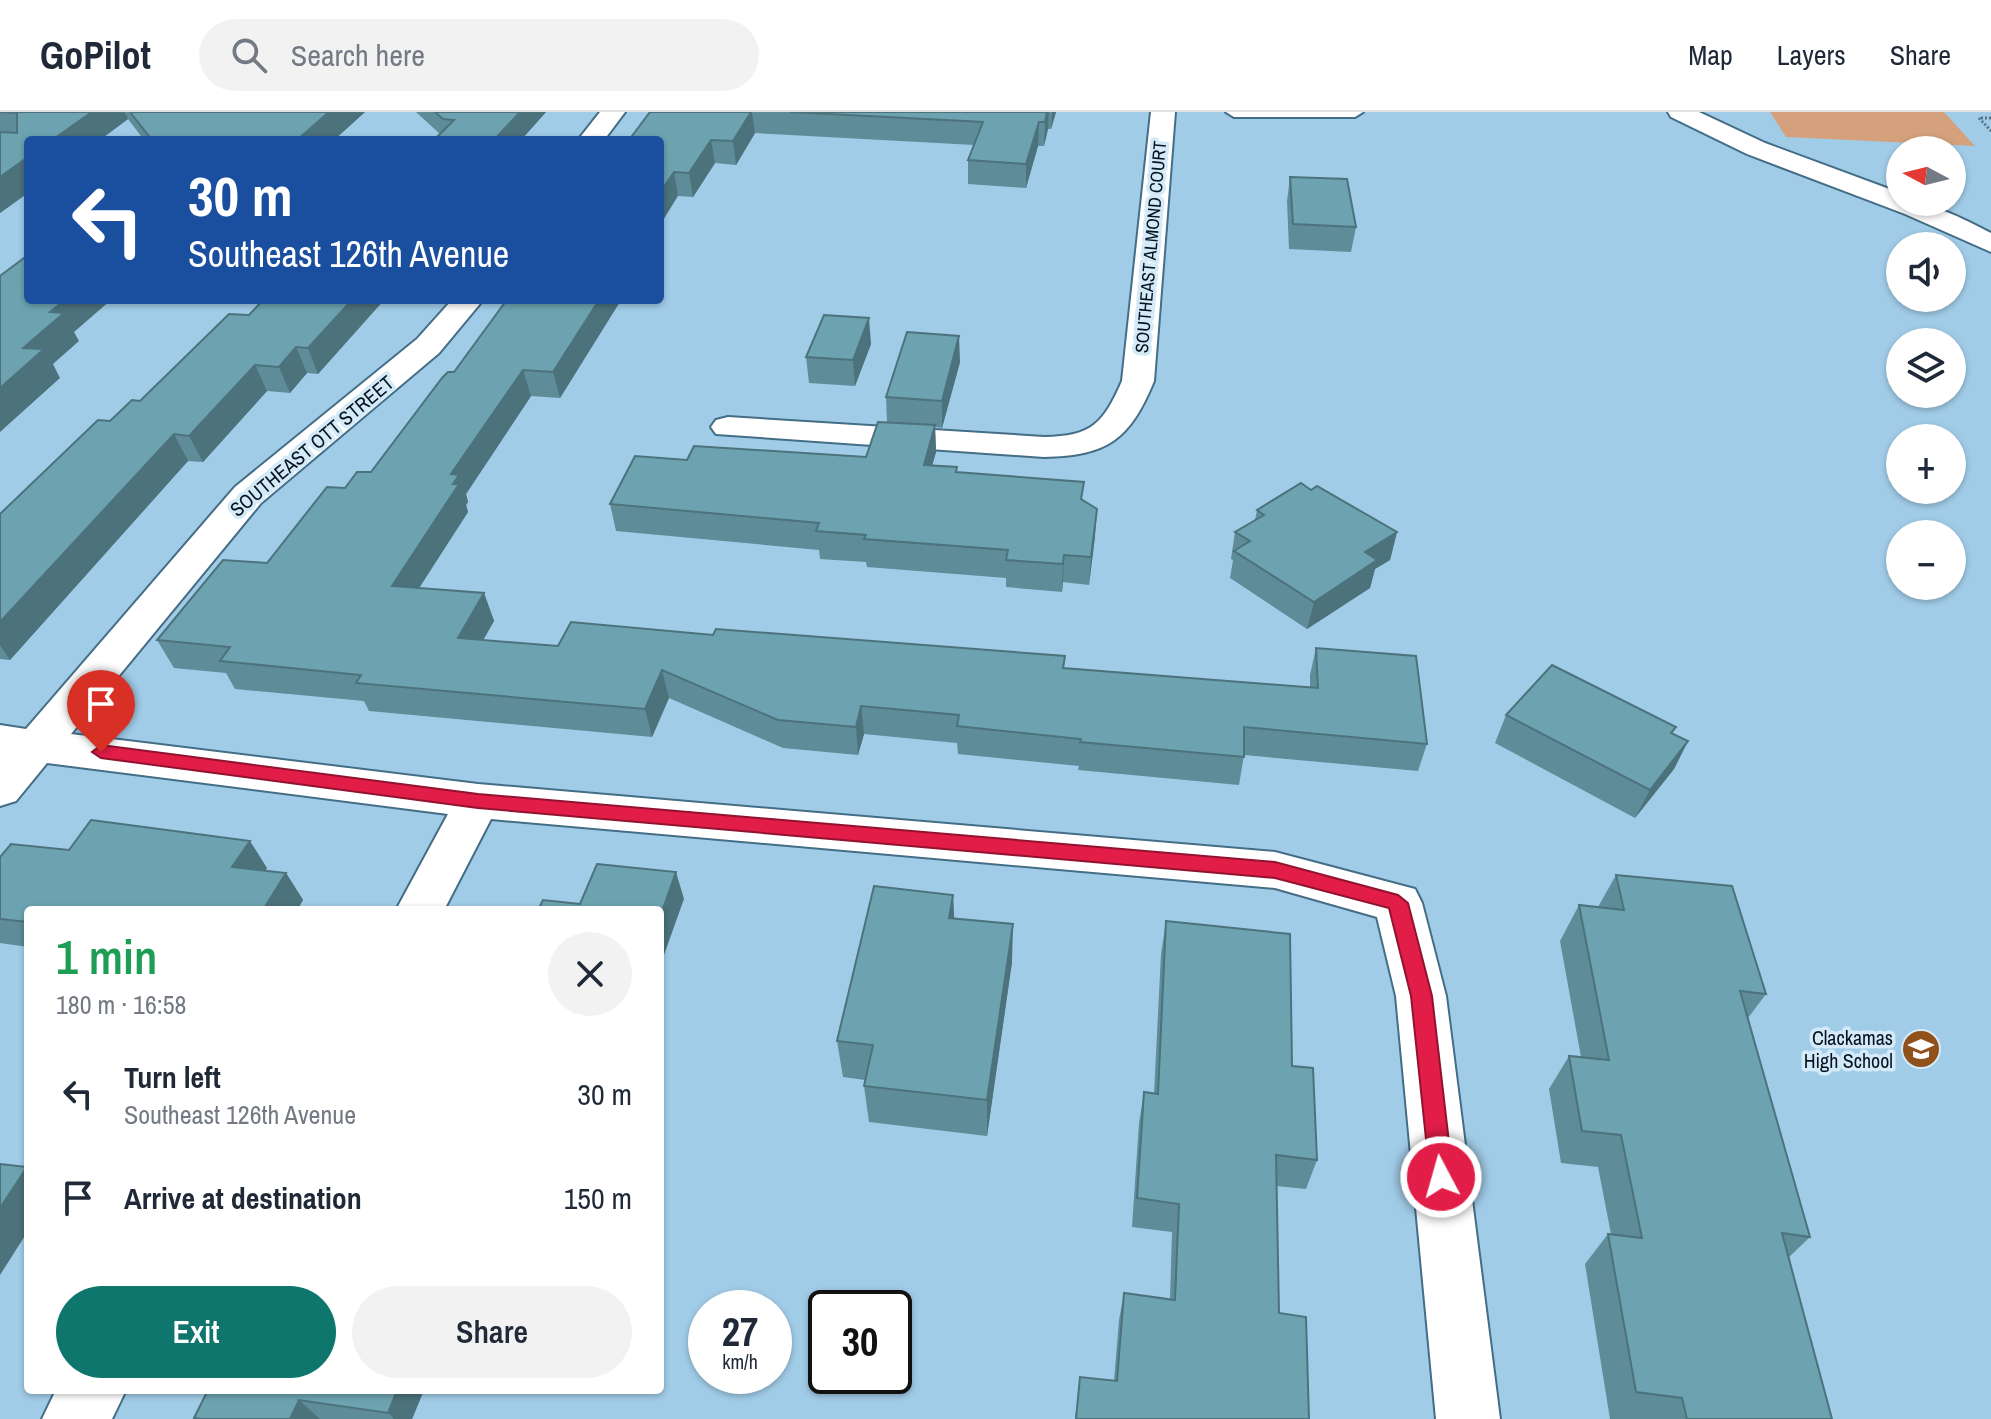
<!DOCTYPE html>
<meta charset="utf-8">
<style>
body{margin:0;font-family:"Archivo Narrow",sans-serif;background:#f2f2f3;color:#1f2937;height:100vh;display:flex;flex-direction:column;font-size:30px;white-space:nowrap}
*{box-sizing:border-box;margin:0}
p{font-size:26px;color:#747a83}
.icon{flex:none;width:44px;height:44px;fill:none;stroke:currentColor;stroke-width:2;stroke-linecap:round;stroke-linejoin:round}
.map{position:relative;flex:1;overflow:hidden}
.side{position:absolute;left:24px;top:794px;width:640px;height:488px;display:flex;flex-direction:column;background:#fff;border-radius:8px;box-shadow:0 2px 6px #0004}
.side>*{flex:none}
.top-card{position:absolute;left:24px;top:24px;width:640px;height:168px;border-radius:8px;box-shadow:0 2px 6px #0004;background:#1a4fa0;color:#fff;overflow:hidden}
.needle{width:52px;rotate:277deg}
.buttons{position:absolute;left:1886px;top:24px;display:grid;gap:16px}
.buttons a{display:grid;place-items:center;width:80px;height:80px;border-radius:50%;background:#fff;box-shadow:0 2px 6px #0004;font-size:40px}
.speed{position:absolute;left:688px;top:1178px;display:flex;gap:16px;font-size:40px;font-weight:700;text-align:center}
.speed>*{display:grid;place-content:center;width:104px;height:104px;border-radius:50%;background:#fff;box-shadow:0 2px 6px #0004;line-height:1}
.speed small{font-size:20px;font-weight:400}
.speed .limit{border:4px solid #111;border-radius:12px;background:#fff;color:#111}
.pin{position:absolute;display:grid;place-items:center;width:68px;height:68px;color:#fff;margin:-82px -34px;border-radius:50% 50% 50% 0;rotate:-45deg;box-shadow:0 0 8px #0007}
.pin .icon{rotate:45deg}
.me{position:absolute;width:88px;margin:-44px;rotate:354deg;stroke-linejoin:round;filter:drop-shadow(0 0 6px #0008)}
.turn{display:flex;align-items:center;gap:28px;height:168px;padding:0 32px;font-size:36px}
.turn .icon{width:104px;height:104px;stroke-width:2.5}
.turn b{display:block;font-size:56px;line-height:68px}
.round{display:grid;place-items:center;flex:none;width:84px;height:84px;border-radius:42px;background:#f2f2f3}
.headline{display:flex;align-items:center;justify-content:space-between;height:136px;padding:0 32px}
h1{font-size:48px;font-weight:600;line-height:60px;color:#1e9e55}
.button{display:flex;gap:16px;margin-top:auto;padding:16px 32px}
.button a{flex:1;height:92px;border-radius:48px;background:#0f766e;color:#fff;font-size:32px;font-weight:600;line-height:92px;text-align:center}
.button a+a{background:#f2f2f3;color:#1f2937}
ul{padding:0;list-style:none}
li{display:flex;align-items:center;gap:24px;height:104px;padding:0 32px}
li div{flex:1}
li b{display:block;font-size:30px}
li em{font-style:normal}
header{display:flex;align-items:center;gap:48px;box-sizing:border-box;height:112px;padding:0 40px;background:#fff;border-bottom:2px solid #e0e1e3}
header strong{font-size:38px}
nav{display:flex;gap:44px;margin-inline-start:auto;font-size:28px}
.search{width:560px;height:72px;background:#f2f2f3;display:flex;align-items:center;gap:20px;box-sizing:border-box;padding:0 28px;border-radius:44px;color:#747a83;font-size:30px}
.map>svg:first-child{display:block}
</style>
<header>
<strong>GoPilot</strong>
<div class="search"><svg class="icon" aria-label="search" viewBox="0 0 24 24"><circle cx="10" cy="10" r="6"/><path d="M15 15l6 6"/></svg>Search here</div>
<nav><a>Map</a><a>Layers</a><a>Share</a></nav>
</header>
<div class="map">
<svg width="1991" height="1307" viewBox="0 0 1991 1307">
<rect width="100%" height="100%" fill="#a1cce8"/>
<polygon fill="#d5a17c" points="1770,0 1944,0 1975,34 1786,25"/>
<g fill="none" stroke-linecap="round" stroke-linejoin="round">
<defs>
<polygon id="lane" points="1226,0 1363,0 1355,5 1234,5"/>
<g id="street">
<polygon points="600,0 625,0 604,28 578,28"/>
<path d="M1151,0h24l-21,269c-24,58 -46,75 -110,76l-328,-23 -5,-7 5,-7 12,-3 316,20c48,-1 59,-13 78,-56z"/>
<polygon points="452,188 483,188 439,241 261,391 71,622 478,672 1275,740 1415,777 1422,791 1446,884 1500,1307 1436,1307 1396,884 1377,805 1275,776 491,707 444,798 396,798 448,702 47,651 16,689 0,694 0,613 26,617 235,375 417,227"/>
<polygon points="56,1278 126,1278 112,1307 42,1307"/>
</g>
<path id="secondary" d="M1668,0h31l66,31 135,50v9c33,0 61,16 91,31v19l-86,-38 -158,-60 -76,-37z"/>
</defs>
<use href="#lane" stroke="#446d86" stroke-width="4"/>
<use href="#street" stroke="#446d86" stroke-width="4"/>
<use href="#secondary" stroke="#446d86" stroke-width="4"/>
<polyline stroke="#557386" stroke-width="3" stroke-dasharray="2 2" stroke-linecap="butt" points="1991,6 1979,6 1991,19"/>
<use href="#lane" fill="#fff" fill-rule="evenodd"/>
<use href="#street" fill="#fff" fill-rule="evenodd"/>
<use href="#secondary" fill="#fff" fill-rule="evenodd"/>
</g>
<g fill="#5e8c98">
<polygon points="0,0 365,0 334,28 144,28 128,7 0,101"/>
<polygon points="416,0 546,0 521,28 440,22"/>
<polygon points="650,0 1056,0 1051,17 1048,17 1044,34 1038,34 1026,76 968,72 968,48 974,33 755,21 736,53 715,51 693,85 678,84"/>
<polygon points="1290,65 1356,115 1351,140 1289,137 1287,89"/>
<polygon points="384,188 318,262 307,261 290,281 267,279 203,350 188,349 10,548 0,547 0,402 110,309 140,289 249,203"/>
<polygon points="520,188 621,188 560,286 531,284 466,382 468,390 466,393 468,400 419,476 484,481 494,509 483,528 558,534 713,523 1065,544 1064,556 1310,575 1310,563 1316,536 1427,632 1418,659 1244,643 1239,673 1078,658 1079,654 958,642 957,631 864,622 858,643 783,636 669,586 652,625 369,599 364,589 235,577 226,561 174,556 157,528 267,451 345,376 371,360 454,260"/>
<polygon points="871,232 855,274 809,271 806,245"/>
<polygon points="960,250 942,316 935,315 936,340 932,353 957,355 957,360 1083,388 1095,424 1089,473 1063,470 1062,480 1006,475 1006,466 867,455 866,450 820,447 819,438 616,419 610,392 687,348 866,345 887,310 886,285"/>
<polygon points="1311,378 1397,420 1390,448 1375,457 1370,476 1307,517 1230,466 1233,448 1231,447 1235,420 1255,408 1257,398"/>
<polygon points="1506,603 1676,615 1672,621 1688,629 1674,657 1635,706 1495,631"/>
<polygon points="0,745 267,756 265,758 286,761 303,788 297,798 28,798 28,835 0,831"/>
<polygon points="1616,763 1766,882 1748,906 1810,1125 1788,1146 1832,1307 1610,1307 1585,1152 1608,1122 1611,1122 1598,1055 1561,1051 1549,977 1569,944 1581,945 1560,829 1579,793 1598,795"/>
<polygon points="953,783 954,807 1012,850 987,1024 869,1010 864,974 865,968 843,965 837,929"/>
<polygon points="1166,809 1292,954 1317,1048 1306,1077 1276,1074 1279,1201 1309,1307 1075,1307 1080,1265 1114,1269 1119,1208 1124,1181 1170,1187 1172,1120 1132,1115 1139,1011 1144,980 1154,981 1161,842"/>
<polygon points="208,1278 424,1278 412,1307 195,1307 194,1306"/>
</g>
<g fill="#4c727c">
<polygon points="92,0 125,0 128,7 100,28 52,28"/>
<polygon points="329,0 365,0 334,28 297,28"/>
<polygon points="520,0 546,0 521,28 494,28"/>
<polygon points="751,0 752,0 755,21 736,53 733,29"/>
<polygon points="1047,0 1049,0 1048,17 1044,34 1045,10"/>
<polygon points="1052,0 1056,0 1051,17"/>
<polygon points="1039,10 1038,34 1026,76 1026,52"/>
<polygon points="711,28 715,51 693,85 689,61"/>
<polygon points="28,45 28,81 0,101 0,65"/>
<polygon points="674,60 678,84 660,113 660,81"/>
<polygon points="65,188 111,188 74,220 79,229 53,252 60,266 0,320 0,276 23,236 50,200"/>
<polygon points="352,188 384,188 318,262 308,236"/>
<polygon points="599,188 621,188 560,286 553,260"/>
<polygon points="869,206 871,232 855,274 853,248"/>
<polygon points="959,224 960,250 942,316 942,289"/>
<polygon points="296,235 307,261 290,281 279,255"/>
<polygon points="255,253 267,279 203,350 189,324"/>
<polygon points="523,258 531,284 466,382 468,390 466,393 468,400 403,501 392,474 451,362"/>
<polygon points="935,313 936,340 925,380 924,353"/>
<polygon points="174,322 188,349 10,548 0,533 0,510"/>
<polygon points="1097,397 1095,424 1089,473 1091,445"/>
<polygon points="1397,420 1390,448 1375,457 1370,476 1307,517 1314,490 1365,440"/>
<polygon points="1064,443 1063,470 1062,480 1063,452"/>
<polygon points="484,481 494,509 469,553 458,526"/>
<polygon points="662,558 669,586 652,625 645,597"/>
<polygon points="861,594 864,622 858,643 856,615"/>
<polygon points="1688,629 1674,657 1635,706 1650,678"/>
<polygon points="250,729 267,756 250,782 232,755"/>
<polygon points="676,760 684,787 660,854 660,805"/>
<polygon points="286,761 303,788 297,798 263,798"/>
<polygon points="953,783 955,821 949,806"/>
<polygon points="1013,812 1012,850 987,1024 987,988"/>
<polygon points="27,1055 28,1119 0,1163 0,1096"/>
<polygon points="397,1278 424,1278 412,1307 394,1307 388,1301"/>
<polygon points="299,1288 320,1307 290,1307"/>
</g>
<g fill="#6da3b1" stroke="#4c727c" stroke-width="2">
<polygon points="0,0 92,0 52,28 28,28 28,45 0,65 0,20 17,21 17,1"/>
<polygon points="130,0 329,0 297,28 152,28"/>
<polygon points="435,0 520,0 494,28 434,28 454,8 443,7"/>
<polygon points="650,0 751,0 733,29 711,28 689,61 674,60 660,81 660,28 629,28"/>
<polygon points="790,0 1047,0 1045,10 1039,10 1026,52 968,48 983,10"/>
<polygon points="1290,65 1347,67 1356,115 1293,112"/>
<polygon points="28,143 28,188 65,188 50,200 64,201 23,236 44,237 0,276 0,164"/>
<polygon points="263,188 352,188 308,236 296,235 279,255 255,253 189,324 174,322 0,510 0,402 98,308 110,309 132,288 140,289 229,202 249,203"/>
<polygon points="520,188 599,188 553,260 523,258 451,362 459,363 453,372 459,372 392,474 484,481 458,526 558,534 571,510 713,523 716,517 1065,544 1063,556 1318,576 1316,536 1416,544 1427,632 1244,615 1244,645 1080,630 1081,627 957,614 959,603 861,594 856,615 778,608 662,558 645,597 356,571 361,563 220,549 230,535 157,528 223,448 267,451 327,375 345,376 357,360 371,360 442,266 448,260 454,260 506,189 519,190"/>
<polygon points="824,203 869,206 853,248 806,245"/>
<polygon points="907,220 959,224 942,289 886,285"/>
<polygon points="878,310 935,313 924,353 957,355 956,360 1084,370 1081,387 1097,397 1091,445 1064,443 1063,452 1006,448 1008,438 864,427 866,423 816,419 819,411 610,392 635,344 687,348 694,334 866,345"/>
<polygon points="1301,371 1311,378 1317,374 1397,420 1365,440 1377,448 1314,490 1234,439 1250,429 1235,420 1264,403 1257,398"/>
<polygon points="1552,553 1676,615 1671,621 1688,629 1650,678 1506,603"/>
<polygon points="91,708 250,729 232,755 286,761 263,798 28,798 28,810 0,807 0,745 11,732 69,738"/>
<polygon points="597,752 676,760 660,805 660,798 538,798 543,788 580,792"/>
<polygon points="1616,763 1732,774 1766,882 1740,879 1810,1125 1782,1121 1832,1307 1687,1307 1682,1286 1636,1280 1608,1122 1642,1126 1621,1023 1582,1019 1569,944 1609,948 1579,793 1624,798"/>
<polygon points="874,774 953,783 949,806 1013,812 987,988 864,974 873,933 837,929"/>
<polygon points="1166,809 1290,822 1292,954 1313,956 1317,1048 1276,1043 1279,1201 1306,1205 1309,1307 1076,1307 1080,1265 1117,1269 1124,1181 1175,1188 1179,1092 1137,1086 1144,980 1158,982"/>
<polygon points="0,1052 27,1055 0,1096"/>
<polygon points="208,1278 397,1278 388,1301 299,1288 290,1307 202,1307 194,1306"/>
</g>
<polygon fill="#e11d48" stroke="#92132f" stroke-width="2" points="101,633 478,682 1275,750 1398,783 1408,791 1432,884 1453,1065 1450,1073 1441,1076 1433,1073 1430,1065 1411,884 1389,796 1275,766 478,696 101,646 92,640"/>
<defs>
<symbol id="school-disc" viewBox="-11 -11 22 22"><circle r="9.5" fill="#91511b" stroke="#d4eaf8"/><path d="M0-5L7-2L0 1L-7-2ZM-4 1L0 2.5L4 1V4Q0 6-4 4Z" fill="#fff"/></symbol>
</defs>
<g fill-rule="evenodd">
<use href="#school-disc" x="1899" y="915" width="44" height="44"/>
</g>
<g text-anchor="middle" stroke-width="7" stroke-linejoin="round" paint-order="stroke">
<g font-size="18" fill="#04141e" stroke="#d4eaf8">
<text transform="translate(1151 135) rotate(-85)" y="6">SOUTHEAST ALMOND COURT</text>
</g>
<g font-size="20" fill="#04141e" stroke="#d4eaf8">
<text transform="translate(312 334) rotate(-40)" y="7">SOUTHEAST OTT STREET</text>
</g>
<g font-size="20" fill="#04141e" stroke="#d4eaf8" text-anchor="end">
<text x="1893" y="933">Clackamas<tspan x="1893" dy="23">High School</tspan></text>
</g>
</g>
</svg>
<div class="buttons">
<a><svg class="needle" viewBox="-14 -14 28 28"><path d="M0-13l5 13h-10z" fill="#e53935"/><path d="M0 13l5-13h-10z" fill="#747a83"/></svg></a>
<a><svg class="icon" aria-label="sound" viewBox="0 0 24 24"><path d="M4 9h4l5-4v14l-5-4H4zM17 9q2 3 0 6"/></svg></a>
<a><svg class="icon" aria-label="layers" viewBox="0 0 24 24"><path d="M12 4l9 5-9 5-9-5zM3 14l9 5 9-5"/></svg></a>
<a>+</a>
<a>−</a>
</div>
<div class="speed"><div>27<small>km/h</small></div><div class="limit">30</div></div>
<div class="pin" style="left:101px;top:640px;background:#d93025"><svg class="icon" aria-label="arrive" viewBox="0 0 24 24"><path d="M6 21V4h12l-3 4 3 4H6"/></svg></div>
<svg class="me" style="left:1441px;top:1065px" viewBox="-20 -20 40 40"><circle r="17" fill="#e11d48" stroke="#fff" stroke-width="3"/><path d="M0-11L8 9 0 5-8 9z" fill="#fff"/></svg>
<div class="top-card">
<div class="turn"><svg class="icon" aria-label="left" viewBox="0 0 24 24"><path d="M17 20v-9H6M10 6l-5 5 5 5"/></svg><div><b>30 m</b>Southeast 126th Avenue</div></div>
</div>
<section class="side">
<div class="headline"><div><h1>1 min</h1><p>180 m · 16:58</p></div><a class="round"><svg class="icon" aria-label="close" viewBox="0 0 24 24"><path d="M6 6l12 12M18 6L6 18"/></svg></a></div>
<ul>
<li><svg class="icon" aria-label="left" viewBox="0 0 24 24"><path d="M17 20v-9H6M10 6l-5 5 5 5"/></svg><div><b>Turn left</b><p>Southeast 126th Avenue</p></div><em>30 m</em></li>
<li><svg class="icon" aria-label="arrive" viewBox="0 0 24 24"><path d="M6 21V4h12l-3 4 3 4H6"/></svg><div><b>Arrive at destination</b></div><em>150 m</em></li>
</ul>
<div class="button"><a>Exit</a><a>Share</a></div>
</section>
</div>
